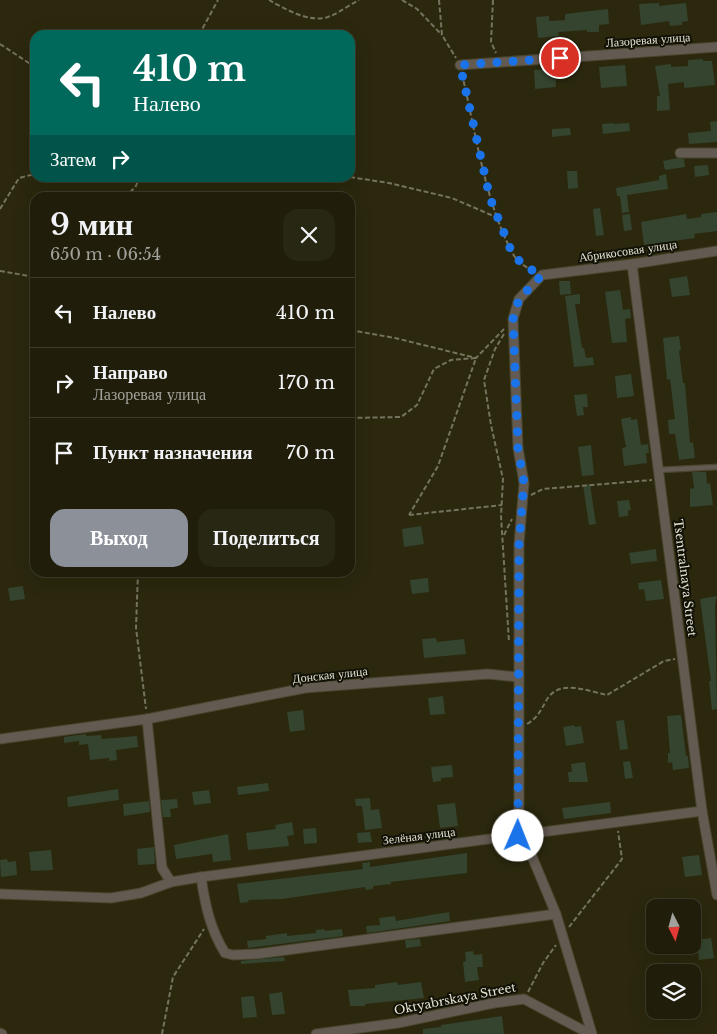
<!DOCTYPE html>
<html lang="ru">
<meta charset="utf-8">
<style>
body{margin:0;font-family:"Libre Baskerville",serif;background:#282713;color:#f1f3f6;height:100vh;display:flex;flex-direction:column;font-size:19px;white-space:nowrap}
*{box-sizing:border-box;margin:0}
p{font-size:16px;color:#a2a29c}
.icon{flex:none;width:28px;height:28px;fill:none;stroke:currentColor;stroke-width:2;stroke-linecap:round;stroke-linejoin:round}
.map{position:relative;flex:1;overflow:hidden}
.sheet{position:absolute;left:30px;top:192px;width:325px;height:385px;display:flex;flex-direction:column;background:#201e0a;border-radius:15px;box-shadow:0 5px 20px #0002,0 0 0 1px #3d3c2b}
.sheet>*{flex:none}
.banner{position:absolute;left:30px;top:30px;width:325px;height:152px;border-radius:15px;box-shadow:0 5px 20px #0002,0 0 0 1px #3d3c2b;background:#00695c;color:#fff;overflow:hidden}
.needle{width:32px;rotate:174deg}
.fabs{position:absolute;left:646px;top:899px;display:grid;gap:10px}
.fabs a{display:grid;place-items:center;width:55px;height:55px;border-radius:10px;background:#201e0a;box-shadow:0 5px 20px #0002,0 0 0 1px #3d3c2b;font-size:25px}
.pin{position:absolute;display:grid;place-items:center;width:42px;height:42px;color:#fff;margin:-21px;border:2px solid #fff;border-radius:50%;box-shadow:0 1px 5px #0007}
.me{position:absolute;width:55px;margin:-28px;rotate:1deg;stroke-linejoin:round;filter:drop-shadow(0 0 4px #0008)}
.turn{display:flex;align-items:center;gap:18px;height:105px;padding:0 20px;font-size:22px}
.turn .icon{width:65px;height:65px;stroke-width:2.5}
.turn b{display:block;font-size:35px;line-height:42px}
.then{display:flex;align-items:center;height:48px;padding:0 20px;background:#0003;gap:10px;font-size:19px}
.round{display:grid;place-items:center;flex:none;width:52px;height:52px;border-radius:15px;background:#282713}
.overview{display:flex;align-items:center;justify-content:space-between;height:85px;padding:0 20px}
h1{font-size:30px;font-weight:600;line-height:38px}
.action{display:flex;gap:10px;margin-top:auto;padding:10px 20px}
.action a{flex:1;height:58px;border-radius:15px;background:#8c9099;color:#fff;font-size:20px;font-weight:600;line-height:58px;text-align:center}
.action a+a{background:#282713;color:#f1f3f6}
ul{padding:0;list-style:none}
li{display:flex;align-items:center;gap:15px;height:70px;padding:0 20px;border-top:1px solid #3d3c2b}
li div{flex:1}
li b{display:block;font-size:19px}
li em{font-style:normal}
.map>svg:first-child{display:block}
</style>
<div class="map">
<svg width="717" height="1034" viewBox="0 0 717 1034">
<rect width="100%" height="100%" fill="#2b280e"/>
<g fill="#34442e">
<polygon points="659,3 659,6 686,3 688,21 682,22 682,25 670,26 669,21 641,25 639,4"/>
<polygon points="608,9 609,24 599,25 599,32 587,32 587,30 558,32 559,36 538,38 536,17 549,16 549,21 565,20 565,14"/>
<polygon points="703,59 703,61 712,61 715,85 684,88 684,82 668,84 670,110 657,111 657,96 660,96 655,66 671,64 671,67 688,66 688,60"/>
<polygon points="625,65 627,86 601,88 599,67"/>
<polygon points="555,69 556,87 535,89 534,70"/>
<polygon points="717,121 717,142 689,144 688,133 711,131 710,122"/>
<polygon points="613,123 613,124 629,123 630,131 603,134 602,124"/>
<polygon points="570,128 571,135 552,137 552,129"/>
<polygon points="677,158 684,159 685,167 665,170 663,161"/>
<polygon points="708,165 709,175 695,177 694,166"/>
<polygon points="567,171 577,171 578,188 568,189"/>
<polygon points="666,174 668,189 627,195 629,212 622,213 620,196 617,196 616,188 659,180 659,176"/>
<polygon points="600,208 604,235 596,236 593,209"/>
<polygon points="717,212 717,231 694,234 695,238 644,245 641,222 686,214 687,219 701,217 701,214"/>
<polygon points="630,214 632,230 624,231 622,215"/>
<polygon points="687,276 690,295 672,297 669,279"/>
<polygon points="559,281 570,281 571,294 560,295"/>
<polygon points="620,290 623,310 630,309 631,318 625,319 627,342 612,343 605,292"/>
<polygon points="580,294 580,304 575,304 582,348 584,348 586,358 593,357 594,365 574,367 565,296"/>
<polygon points="679,336 681,350 679,351 683,383 685,383 690,443 693,442 695,458 679,460 675,434 669,434 668,420 675,419 670,379 667,380 663,338"/>
<polygon points="631,374 634,396 617,398 615,376"/>
<polygon points="587,394 588,407 583,407 584,415 577,416 574,395"/>
<polygon points="631,417 631,420 637,419 641,445 648,444 649,453 646,453 647,463 624,466 622,448 626,447 621,419"/>
<polygon points="591,445 594,475 582,476 578,447"/>
<polygon points="692,472 706,472 707,484 710,483 713,505 690,507 690,489 694,488"/>
<polygon points="590,484 596,524 589,525 583,485"/>
<polygon points="629,500 631,510 628,510 628,516 619,517 617,501"/>
<polygon points="421,526 424,544 404,547 402,529"/>
<polygon points="656,549 657,561 631,564 629,553"/>
<polygon points="428,578 429,592 412,594 410,580"/>
<polygon points="661,580 664,599 646,601 644,589 639,590 638,583"/>
<polygon points="23,586 25,599 10,601 8,588"/>
<polygon points="717,596 715,605 717,709 712,710 709,681 711,681 700,599"/>
<polygon points="436,638 437,642 464,639 466,654 424,658 422,639"/>
<polygon points="443,696 445,714 430,715 428,698"/>
<polygon points="303,710 305,730 290,732 287,712"/>
<polygon points="681,715 686,756 688,756 689,768 673,770 672,762 668,763 668,753 670,753 667,716"/>
<polygon points="624,720 628,749 620,750 616,721"/>
<polygon points="574,725 575,727 581,726 584,743 566,746 563,727"/>
<polygon points="86,734 86,736 101,735 102,739 137,736 138,747 116,750 117,760 109,761 109,758 90,760 88,744 79,745 79,741 64,743 64,737"/>
<polygon points="630,761 633,778 625,779 623,762"/>
<polygon points="585,762 588,782 569,782 568,772 572,772 571,764"/>
<polygon points="452,765 453,777 441,778 441,781 433,782 431,767"/>
<polygon points="268,783 269,791 238,795 237,787"/>
<polygon points="118,789 119,800 68,807 67,797"/>
<polygon points="209,790 211,803 194,805 192,792"/>
<polygon points="370,798 371,810 379,809 382,828 365,830 362,806 356,806 355,799"/>
<polygon points="177,799 178,808 170,809 171,817 163,817 161,800"/>
<polygon points="149,801 150,812 124,816 123,804"/>
<polygon points="610,802 611,813 564,819 562,808"/>
<polygon points="455,803 458,826 440,828 437,805"/>
<polygon points="292,822 294,835 287,836 289,846 248,850 246,833 276,829 275,825"/>
<polygon points="316,828 317,843 304,844 303,829"/>
<polygon points="370,832 372,842 358,843 357,833"/>
<polygon points="228,834 231,860 213,862 212,854 176,859 174,845"/>
<polygon points="154,847 155,864 138,865 137,849"/>
<polygon points="51,850 53,870 31,871 29,852"/>
<polygon points="467,853 467,873 391,882 391,884 373,886 373,889 366,890 365,887 282,899 248,900 249,902 240,903 237,884 363,869 362,863 370,862 370,867"/>
<polygon points="699,855 702,875 685,877 682,857"/>
<polygon points="7,859 8,862 16,861 17,875 1,877 0,860"/>
<polygon points="449,912 450,921 367,933 366,926 380,925 379,918 395,916 396,921"/>
<polygon points="324,929 325,931 342,929 343,936 248,948 247,941 266,939 266,936 287,933 287,936 316,933 316,930"/>
<polygon points="711,938 714,958 699,960 697,940"/>
<polygon points="420,939 421,946 406,948 405,940"/>
<polygon points="473,951 474,955 482,954 483,967 477,967 479,980 465,982 463,962 466,961 465,952"/>
<polygon points="284,957 285,961 241,964 241,961"/>
<polygon points="397,982 398,985 421,982 424,998 365,1004 365,1006 350,1006 348,990 375,988 375,985"/>
<polygon points="282,992 285,1014 272,1015 269,994"/>
<polygon points="254,996 257,1017 243,1018 241,997"/>
<polygon points="502,1016 504,1034 423,1034 423,1029 441,1027 441,1025"/>
</g>
<g fill="none" stroke-linecap="round" stroke-linejoin="round">
<defs>
<polyline id="lane" points="658,470 717,467"/>
<g id="street">
<polyline points="460,65 717,47"/>
<polyline points="680,153 717,153"/>
<polyline points="632,264 702,811 717,895"/>
<polyline points="147,719 305,688 488,674 518,677"/>
<polyline points="0,739 147,719 162,868 171,882"/>
<polyline points="523,835 556,914 592,1034"/>
<polyline points="519,836 519,544 524,483 518,448 513,319 519,299 542,275 632,264 717,251"/>
<path d="M201,877c4,27 9,52 24,76l8,2 24,-1 299,-40"/>
<polyline points="0,894 111,898 141,893 171,882 201,877 702,811"/>
<polyline points="0,1033 2,1034"/>
<polyline points="316,1034 398,1023 494,1003 524,999 590,1034"/>
</g>
</defs>
<use href="#lane" stroke="#49462e" stroke-width="7"/>
<use href="#street" stroke="#49462e" stroke-width="11"/>
<g stroke="#75735d" stroke-width="2" stroke-dasharray="5 2.5" stroke-linecap="butt">
<path d="M269,0c16,9 40,23 59,17 11,-4 21,-12 31,-17"/>
<polyline points="402,0 417,9 442,35"/>
<polyline points="439,0 442,35 456,58"/>
<polyline points="493,0 491,42 496,53"/>
<polyline points="199,35 218,0"/>
<polyline points="0,44 35,67"/>
<path d="M462,74c13,55 23,128 50,178 4,9 13,15 22,19"/>
<polyline points="350,177 389,183 452,198 498,218"/>
<polyline points="125,198 136,186 139,178"/>
<polyline points="0,209 19,178 35,174"/>
<polyline points="0,271 35,277"/>
<polyline points="350,330 395,338 476,358 504,329"/>
<polyline points="504,334 495,349 484,380 491,425 503,479 501,516 509,642"/>
<polyline points="350,418 401,417 417,405 434,369 451,360 476,358 438,466 409,515"/>
<polyline points="531,495 543,489 652,480"/>
<polyline points="409,515 502,505"/>
<polyline points="504,535 512,519"/>
<polyline points="138,572 136,628 146,709"/>
<path d="M527,724c10,-6 13,-12 19,-23 12,-23 41,-10 61,-6l57,-34 11,-2"/>
<polyline points="569,927 622,859 618,831"/>
<polyline points="528,992 543,963 556,945"/>
<polyline points="162,1034 173,977 204,929"/>
</g>
<use href="#lane" stroke="#635a51" stroke-width="4.5"/>
<use href="#street" stroke="#635a51" stroke-width="9"/>
</g>
<g fill="none" stroke-linecap="round" stroke-linejoin="round">
<polyline stroke="#1a73e8" stroke-width="9" stroke-dasharray="0 16.2" points="518,836 519,544 524,483 518,448 513,319 519,299 542,275 524,266 512,253 490,198 460,65 560,58"/>
</g>
<g text-anchor="middle" stroke-width="4" stroke-linejoin="round" paint-order="stroke">
<g font-size="12" fill="#e4e3d3" stroke="#121106">
<text transform="translate(648 40) rotate(-4)" y="4">Лазоревая улица</text>
<text transform="translate(628 251) rotate(-8)" y="4">Абрикосовая улица</text>
<text transform="translate(685 578) rotate(83)" y="4">Tsentralnaya Street</text>
<text transform="translate(330 675) rotate(-6)" y="4">Донская улица</text>
<text transform="translate(419 836) rotate(-7)" y="4">Зелёная улица</text>
<text transform="translate(455 999) rotate(-11)" y="4">Oktyabrskaya Street</text>
</g>
</g>
</svg>
<div class="fabs">
<a><svg class="needle" viewBox="-14 -14 28 28"><path d="M0-13l5 13h-10z" fill="#e53935"/><path d="M0 13l5-13h-10z" fill="#a2a29c"/></svg></a>
<a><svg class="icon" aria-label="layers" viewBox="0 0 24 24"><path d="M12 4l9 5-9 5-9-5zM3 14l9 5 9-5"/></svg></a>
</div>
<div class="pin" style="left:560px;top:58px;background:#d93025"><svg class="icon" aria-label="arrive" viewBox="0 0 24 24"><path d="M6 21V4h12l-3 4 3 4H6"/></svg></div>
<svg class="me" style="left:518px;top:836px" viewBox="-20 -20 40 40"><circle r="19" fill="#fff"/><path d="M0-13L10 11 0 6-10 11z" fill="#1a73e8"/></svg>
<div class="banner">
<div class="turn"><svg class="icon" aria-label="left" viewBox="0 0 24 24"><path d="M17 20v-9H6M10 6l-5 5 5 5"/></svg><div><b>410 m</b>Налево</div></div>
<div class="then">Затем<svg class="icon" aria-label="right" viewBox="0 0 24 24"><path d="M7 20v-9h11M14 6l5 5-5 5"/></svg></div>
</div>
<section class="sheet">
<div class="overview"><div><h1>9 мин</h1><p>650 m · 06:54</p></div><a class="round"><svg class="icon" aria-label="close" viewBox="0 0 24 24"><path d="M6 6l12 12M18 6L6 18"/></svg></a></div>
<ul>
<li><svg class="icon" aria-label="left" viewBox="0 0 24 24"><path d="M17 20v-9H6M10 6l-5 5 5 5"/></svg><div><b>Налево</b></div><em>410 m</em></li>
<li><svg class="icon" aria-label="right" viewBox="0 0 24 24"><path d="M7 20v-9h11M14 6l5 5-5 5"/></svg><div><b>Направо</b><p>Лазоревая улица</p></div><em>170 m</em></li>
<li><svg class="icon" aria-label="arrive" viewBox="0 0 24 24"><path d="M6 21V4h12l-3 4 3 4H6"/></svg><div><b>Пункт назначения</b></div><em>70 m</em></li>
</ul>
<div class="action"><a>Выход</a><a>Поделиться</a></div>
</section>
</div>
